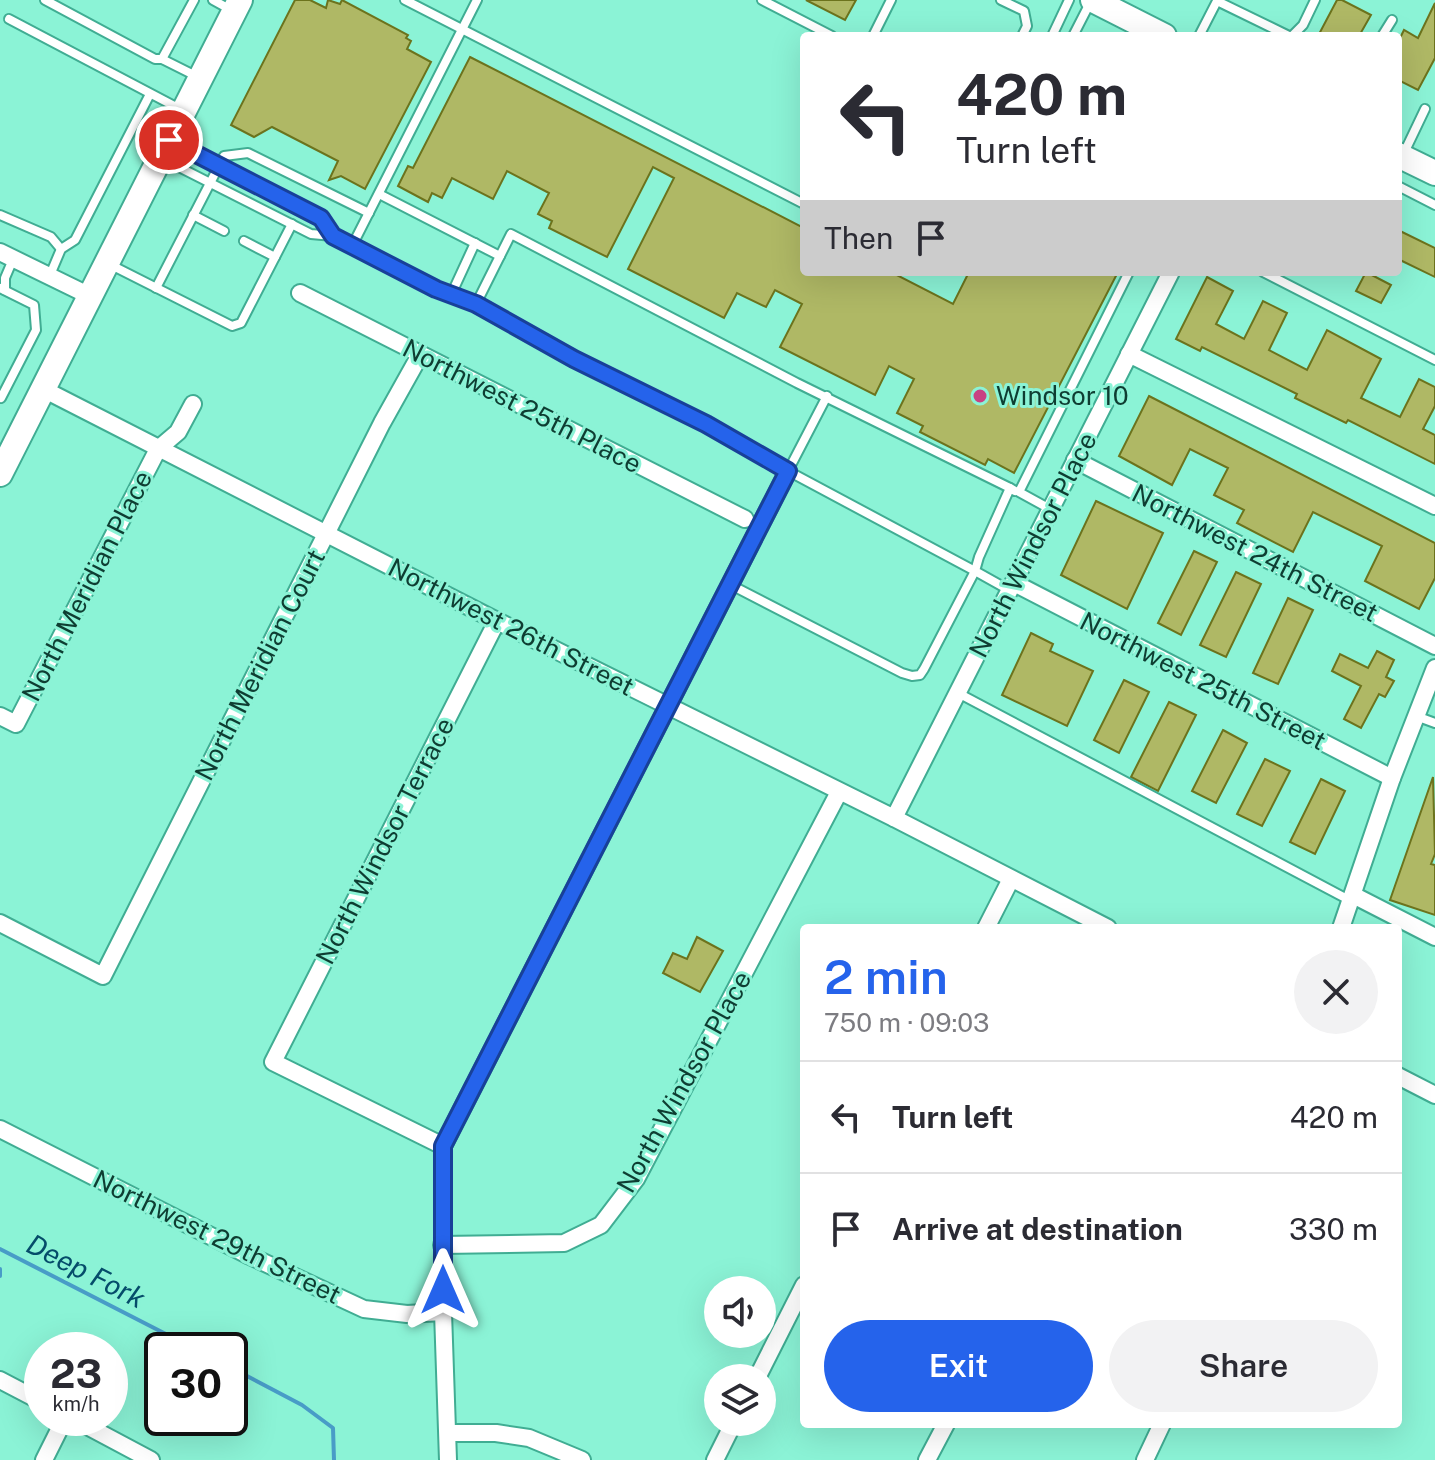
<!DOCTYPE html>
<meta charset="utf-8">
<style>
body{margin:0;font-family:"Public Sans",sans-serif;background:#f2f2f3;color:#2b2b33;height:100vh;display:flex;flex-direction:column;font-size:30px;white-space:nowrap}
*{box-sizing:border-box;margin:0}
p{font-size:26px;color:#7c7c81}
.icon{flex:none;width:44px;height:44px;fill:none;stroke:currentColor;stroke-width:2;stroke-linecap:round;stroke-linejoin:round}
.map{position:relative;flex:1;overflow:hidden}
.sheet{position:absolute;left:800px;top:924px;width:602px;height:504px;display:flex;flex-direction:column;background:#fff;border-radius:8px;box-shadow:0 8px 32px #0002}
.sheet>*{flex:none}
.guide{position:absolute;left:800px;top:32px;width:602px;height:244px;border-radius:8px;box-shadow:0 8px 32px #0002;background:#fff;color:#2b2b33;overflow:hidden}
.buttons{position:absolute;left:704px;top:1276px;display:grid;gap:16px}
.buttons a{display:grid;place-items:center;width:72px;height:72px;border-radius:50%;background:#fff;box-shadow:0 8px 32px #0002;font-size:40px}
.speed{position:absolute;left:24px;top:1332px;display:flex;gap:16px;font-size:40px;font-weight:700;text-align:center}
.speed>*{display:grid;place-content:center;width:104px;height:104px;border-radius:50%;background:#fff;box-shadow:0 8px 32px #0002;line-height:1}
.speed small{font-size:20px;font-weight:400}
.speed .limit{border:4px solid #111;border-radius:12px;background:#fff;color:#111}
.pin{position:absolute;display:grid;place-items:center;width:68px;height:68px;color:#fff;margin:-34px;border:4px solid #fff;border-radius:50%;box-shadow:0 2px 8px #0007}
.me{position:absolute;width:88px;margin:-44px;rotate:0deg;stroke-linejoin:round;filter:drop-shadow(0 0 6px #0008)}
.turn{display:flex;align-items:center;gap:28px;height:168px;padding:0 24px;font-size:36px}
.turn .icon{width:104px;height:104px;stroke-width:2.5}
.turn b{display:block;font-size:56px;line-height:68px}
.then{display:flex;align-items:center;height:76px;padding:0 24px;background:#0003;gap:16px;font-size:30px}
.round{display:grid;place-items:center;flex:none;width:84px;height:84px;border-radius:42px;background:#f2f2f3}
.head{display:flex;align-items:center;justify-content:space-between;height:136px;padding:0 24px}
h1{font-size:48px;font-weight:600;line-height:60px;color:#2563eb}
.action{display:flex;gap:16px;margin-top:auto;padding:16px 24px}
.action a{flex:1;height:92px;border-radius:48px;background:#2563eb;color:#fff;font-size:32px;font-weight:600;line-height:92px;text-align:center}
.action a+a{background:#f2f2f3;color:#2b2b33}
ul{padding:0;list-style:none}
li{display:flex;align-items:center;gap:24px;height:112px;padding:0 24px;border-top:2px solid #e1e1e2}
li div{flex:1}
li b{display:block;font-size:30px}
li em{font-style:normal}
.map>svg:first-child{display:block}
</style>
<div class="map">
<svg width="1435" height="1460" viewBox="0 0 1435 1460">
<rect width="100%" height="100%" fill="#8bf3d6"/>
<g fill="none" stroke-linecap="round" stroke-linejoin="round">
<g stroke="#489cc7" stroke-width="4">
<polyline points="0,1249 197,1350"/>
<polyline points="0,1269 0,1276"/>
<polyline points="230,1367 302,1405 333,1428 334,1460"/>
</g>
</g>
<g fill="#afb865" stroke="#6c731d" stroke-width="2">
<polygon points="295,0 310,0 326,8 328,0 340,4 342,0 408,35 406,38 411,41 407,49 431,62 365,189 341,176 329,180 338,161 272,127 254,137 231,125"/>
<polygon points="806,0 856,0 845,20"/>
<polygon points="1337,0 1342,0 1371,15 1359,36 1318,36"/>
<polygon points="1435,3 1435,58 1418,90 1398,80 1398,42 1404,30 1418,38"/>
<polygon points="470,57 804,228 804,272 891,272 953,304 969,272 1118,272 1014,473 988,459 985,465 920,432 923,426 897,413 914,379 889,366 875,395 780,347 802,304 775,290 766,307 737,293 724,318 628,269 674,178 653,167 607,257 549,228 552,221 538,214 549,193 507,171 493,199 452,178 442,198 432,193 428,202 398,186 408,166 413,168"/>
<polygon points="1398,230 1435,248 1435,277 1398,259"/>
<polygon points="1366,272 1391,285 1381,303 1356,291"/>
<polygon points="1207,277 1233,291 1216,324 1244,339 1263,301 1287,313 1269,350 1307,370 1327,330 1381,359 1361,398 1400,417 1419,379 1435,387 1435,406 1423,429 1435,435 1435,464 1348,420 1346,423 1295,398 1297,394 1202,347 1200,351 1176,339"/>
<polygon points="1149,396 1435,543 1435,578 1419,609 1365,581 1382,546 1313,512 1293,552 1237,523 1244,510 1214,495 1228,468 1190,449 1172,485 1119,456"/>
<polygon points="1096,501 1163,533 1127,609 1061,575"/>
<polygon points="1194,551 1217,562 1181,635 1158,623"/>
<polygon points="1236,572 1261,584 1226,657 1200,645"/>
<polygon points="1288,598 1313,610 1278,684 1253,673"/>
<polygon points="1031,633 1053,644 1050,651 1093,671 1067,726 1002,695"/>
<polygon points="1377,651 1394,660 1386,677 1394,681 1385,697 1379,694 1361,728 1344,719 1361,686 1332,671 1340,654 1368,668"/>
<polygon points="1124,680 1149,692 1119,753 1094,740"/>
<polygon points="1169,702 1196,715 1158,791 1131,777"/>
<polygon points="1223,730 1247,743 1216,803 1192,791"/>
<polygon points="1265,759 1290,771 1262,826 1237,814"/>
<polygon points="1433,777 1435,854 1431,864 1435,865 1435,915 1390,900"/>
<polygon points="1321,779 1345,791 1315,854 1290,842"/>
<polygon points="697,937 723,951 700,992 663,973 673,953 687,959"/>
</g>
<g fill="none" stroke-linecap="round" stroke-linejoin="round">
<defs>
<g id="lane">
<polyline points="45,0 155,59 162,59 196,76"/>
<polyline points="213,0 233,11"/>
<polyline points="405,0 804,204"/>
<polyline points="762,0 832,36"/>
<polyline points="1001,0 1024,11 1027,26 1022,36"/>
<polyline points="9,19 180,109"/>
<polyline points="873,36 891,0"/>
<polyline points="1052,36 1069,0"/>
<polyline points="1073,36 1091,1"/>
<polyline points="1199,36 1217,1 1289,36"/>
<polyline points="1292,36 1303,25 1315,0"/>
<polyline points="1382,36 1392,20"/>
<polyline points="162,59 194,0"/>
<polyline points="1403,155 1425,109"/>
<polyline points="161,158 311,234 333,236 321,218 173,143"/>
<polyline points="1398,186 1435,205"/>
<polyline points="379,194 500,256"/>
<polyline points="0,215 51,237 61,249"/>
<polyline points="193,215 224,231"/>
<polyline points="333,236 436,289 476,304 574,359 706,424 788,471 975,571 924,669 920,675 912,676 902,673 731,585"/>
<polyline points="244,241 275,257"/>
<polyline points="352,246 477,0"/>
<polyline points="111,265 232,326 241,323 292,224"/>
<polyline points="1263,272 1435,360"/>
<polyline points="50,275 61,249 75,240 150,94"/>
<polyline points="0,288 34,305 36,330 1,398"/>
<polyline points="156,288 224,156 248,153 369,213"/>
<polyline points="5,290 5,278 14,257"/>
<polyline points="451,295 475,243"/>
<polyline points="476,304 511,234 797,383 1010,488"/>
<polyline points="788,471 827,396"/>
<polyline points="1050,509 1019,492 1129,272"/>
<polyline points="1009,590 975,571 979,557 1010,488 1015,491"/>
<polyline points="958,693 1351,901"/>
<polyline points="1416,716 1435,723"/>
</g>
<g id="street">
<polyline points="0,252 90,296"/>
<polyline points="300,293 745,519"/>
<polyline points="1129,354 1435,506"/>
<polyline points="43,389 497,621 894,818 1108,928"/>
<polyline points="1075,460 1435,646"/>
<polyline points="1014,583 1392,778"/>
<polyline points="0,716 16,724 158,449 178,432 193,404"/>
<polyline points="894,818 1171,272"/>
<polyline points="1353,895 1435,937"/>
<polyline points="0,923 103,976 382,423 420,355"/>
<polyline points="986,928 1011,879"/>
<polyline points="1341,928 1392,778 1435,668"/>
<polyline points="1398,1076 1435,1095"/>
<polyline points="0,1129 250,1256 364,1309 407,1314 443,1312"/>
<polyline points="443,1146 273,1062 497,621"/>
<polyline points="442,1245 564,1243 601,1225 636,1179 839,792"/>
<polyline points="757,1378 804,1285"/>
<polyline points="0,1380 42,1402"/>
<polyline points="72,1418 151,1460"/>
<polyline points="449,1433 496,1433 529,1438 582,1460"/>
<polyline points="44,1460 65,1418"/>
<polyline points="448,1460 443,1312 443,1146 788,471"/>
<polyline points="715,1460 734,1422"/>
<polyline points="927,1460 946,1424"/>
<polyline points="1145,1460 1162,1424"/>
</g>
<g id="secondary">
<polyline points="1093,0 1164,36"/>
<polyline points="1398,155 1435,173"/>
<polyline points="0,474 240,0"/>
</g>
</defs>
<use href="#lane" stroke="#40ad93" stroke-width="12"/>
<use href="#street" stroke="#40ad93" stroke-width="20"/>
<use href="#secondary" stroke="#40ad93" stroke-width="28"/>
<use href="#lane" stroke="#fff" stroke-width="8"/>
<use href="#street" stroke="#fff" stroke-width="16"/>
<use href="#secondary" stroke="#fff" stroke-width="24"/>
</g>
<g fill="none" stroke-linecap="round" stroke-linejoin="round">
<defs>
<polyline id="route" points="169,140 321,218 333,236 436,289 476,304 574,359 706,424 788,471 443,1146 443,1290"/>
</defs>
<use href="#route" stroke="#184099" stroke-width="20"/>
<use href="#route" stroke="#2563eb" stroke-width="14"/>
</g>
<circle fill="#c84283" stroke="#8bf3d6" stroke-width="3" cx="980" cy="396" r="8"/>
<g text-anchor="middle" stroke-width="6" stroke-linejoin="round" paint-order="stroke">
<g font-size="26" fill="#0e3d32" stroke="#8bf3d6" text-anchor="start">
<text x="996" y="405">Windsor 10</text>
</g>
<g font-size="26" fill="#0e3d32" stroke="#8bf3d6">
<text transform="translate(522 406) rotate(27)" y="9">Northwest 25th Place</text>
<text transform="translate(1033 545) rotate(-63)" y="9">North Windsor Place</text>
<text transform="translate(1255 553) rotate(27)" y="9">Northwest 24th Street</text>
<text transform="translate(87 586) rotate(-63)" y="9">North Meridian Place</text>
<text transform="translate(511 627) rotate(27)" y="9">Northwest 26th Street</text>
<text transform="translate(260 665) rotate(-63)" y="9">North Meridian Court</text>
<text transform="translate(1203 681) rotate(27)" y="9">Northwest 25th Street</text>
<text transform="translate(385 841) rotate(-63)" y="9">North Windsor Terrace</text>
<text transform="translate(684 1082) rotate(-61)" y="9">North Windsor Place</text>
<text transform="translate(217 1237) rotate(26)" y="9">Northwest 29th Street</text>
</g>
<g font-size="28" font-style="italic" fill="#054c6a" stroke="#8bf3d6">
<text transform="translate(86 1271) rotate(27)" y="10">Deep Fork</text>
</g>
</g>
</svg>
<div class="buttons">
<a><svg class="icon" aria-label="sound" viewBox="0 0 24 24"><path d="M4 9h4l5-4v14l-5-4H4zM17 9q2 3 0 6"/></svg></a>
<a><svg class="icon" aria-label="layers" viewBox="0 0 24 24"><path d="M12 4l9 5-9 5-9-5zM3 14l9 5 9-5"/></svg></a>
</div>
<div class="speed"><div>23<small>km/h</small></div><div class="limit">30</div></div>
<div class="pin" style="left:169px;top:140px;background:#d93025"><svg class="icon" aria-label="arrive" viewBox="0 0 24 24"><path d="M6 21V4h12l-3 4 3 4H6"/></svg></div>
<svg class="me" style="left:443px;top:1290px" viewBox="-20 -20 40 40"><path d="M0-17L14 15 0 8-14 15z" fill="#2563eb" stroke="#fff" stroke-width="4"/></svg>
<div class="guide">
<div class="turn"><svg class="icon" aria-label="left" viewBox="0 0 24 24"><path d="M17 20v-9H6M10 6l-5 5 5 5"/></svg><div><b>420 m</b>Turn left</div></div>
<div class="then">Then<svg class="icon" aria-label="arrive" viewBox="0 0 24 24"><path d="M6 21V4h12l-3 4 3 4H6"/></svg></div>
</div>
<section class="sheet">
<div class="head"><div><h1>2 min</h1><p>750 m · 09:03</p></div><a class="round"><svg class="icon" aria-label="close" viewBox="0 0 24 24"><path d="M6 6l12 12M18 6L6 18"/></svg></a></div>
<ul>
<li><svg class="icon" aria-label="left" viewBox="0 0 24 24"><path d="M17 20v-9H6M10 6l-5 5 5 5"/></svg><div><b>Turn left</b></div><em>420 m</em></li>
<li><svg class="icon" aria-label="arrive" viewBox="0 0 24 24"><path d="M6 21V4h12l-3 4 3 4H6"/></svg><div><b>Arrive at destination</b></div><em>330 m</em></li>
</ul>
<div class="action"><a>Exit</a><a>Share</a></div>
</section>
</div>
